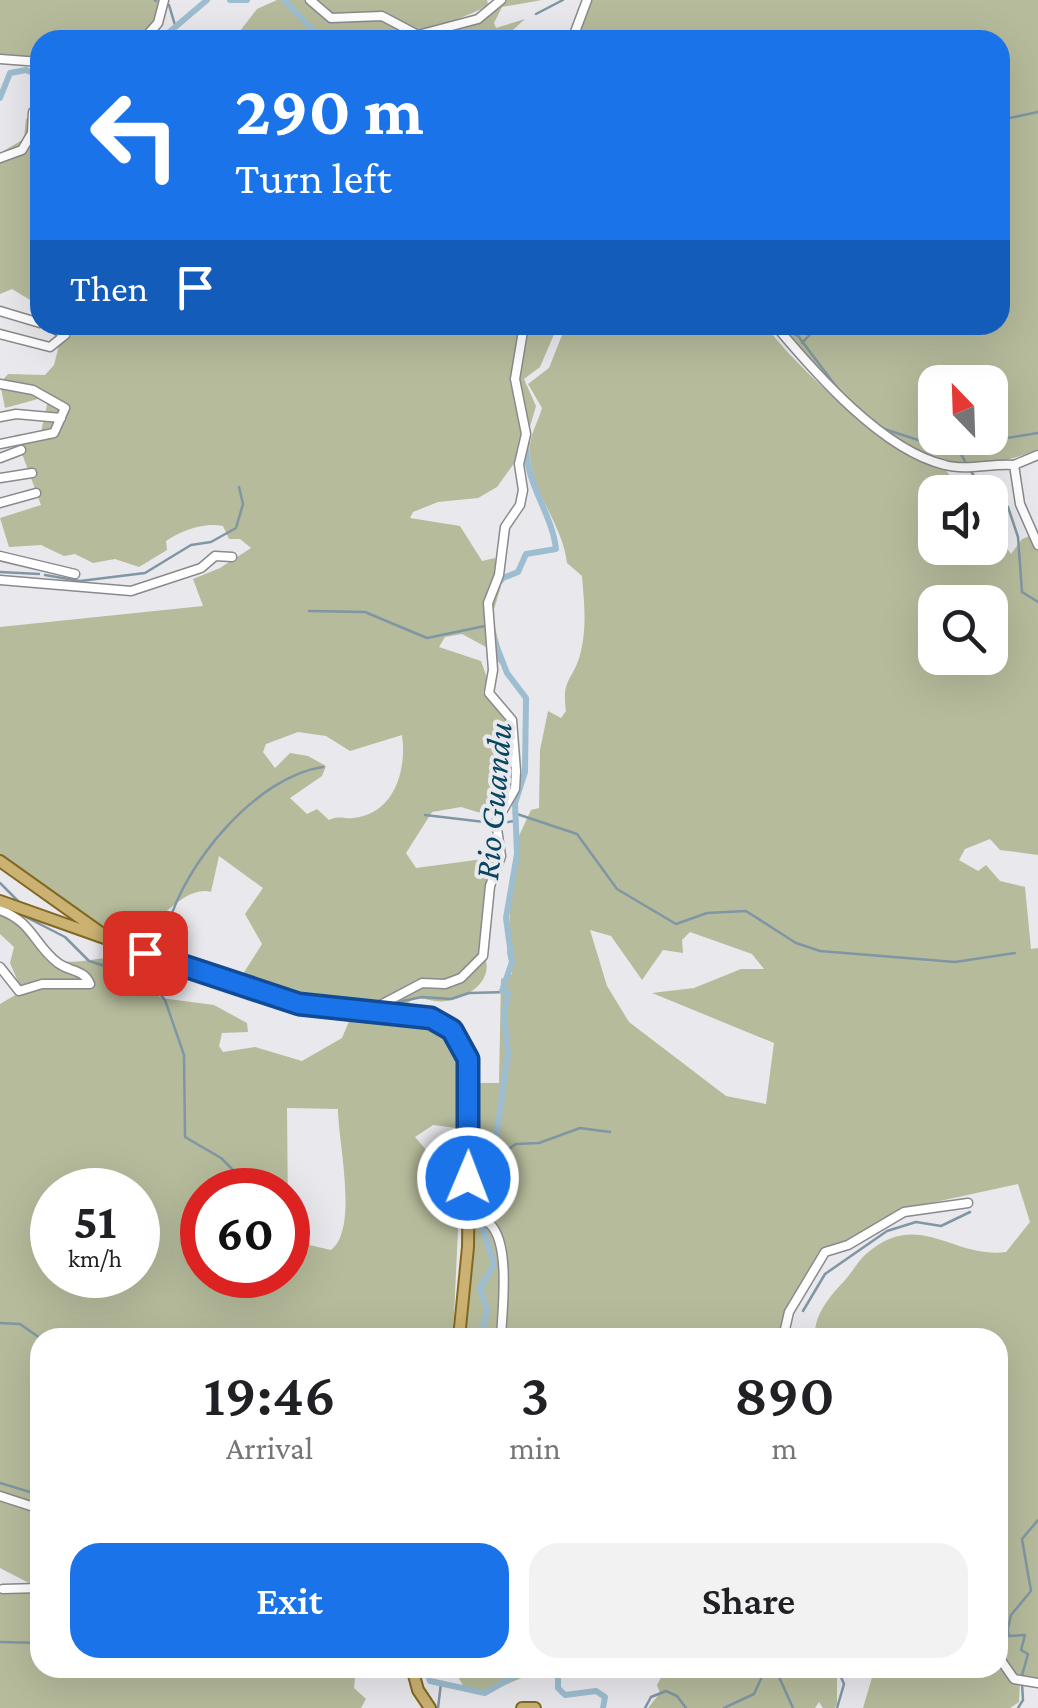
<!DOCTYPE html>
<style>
body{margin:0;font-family:"Crimson Pro",serif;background:#f2f2f2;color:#202124;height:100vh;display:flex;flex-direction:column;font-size:38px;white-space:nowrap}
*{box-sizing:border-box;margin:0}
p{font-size:32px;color:#757577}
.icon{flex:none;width:55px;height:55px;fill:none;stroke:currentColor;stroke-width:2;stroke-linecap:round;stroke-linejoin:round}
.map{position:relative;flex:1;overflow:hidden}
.side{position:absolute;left:30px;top:1328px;width:978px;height:350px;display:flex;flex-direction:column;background:#fff;border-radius:30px;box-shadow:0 10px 40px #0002}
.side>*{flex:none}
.banner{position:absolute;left:30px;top:30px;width:980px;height:305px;border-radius:30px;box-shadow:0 10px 40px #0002;background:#1a73e8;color:#fff;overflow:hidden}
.needle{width:65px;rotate:337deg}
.fabs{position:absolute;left:918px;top:365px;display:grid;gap:20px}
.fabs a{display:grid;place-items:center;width:90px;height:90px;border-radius:20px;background:#fff;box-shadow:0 10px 40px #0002;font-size:50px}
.speed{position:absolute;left:30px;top:1168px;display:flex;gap:20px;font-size:50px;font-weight:700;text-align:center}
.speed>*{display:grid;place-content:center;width:130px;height:130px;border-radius:50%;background:#fff;box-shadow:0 10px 40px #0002;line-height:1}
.speed small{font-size:25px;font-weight:400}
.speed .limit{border:15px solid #d22;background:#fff;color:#111}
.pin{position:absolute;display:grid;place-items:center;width:85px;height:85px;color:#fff;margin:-42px;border-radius:20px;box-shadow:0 5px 15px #0006}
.me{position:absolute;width:110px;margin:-55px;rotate:1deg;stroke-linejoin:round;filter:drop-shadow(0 0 8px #0008)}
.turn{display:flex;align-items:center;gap:35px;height:210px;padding:0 40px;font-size:45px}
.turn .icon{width:130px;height:130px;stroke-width:2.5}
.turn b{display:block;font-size:70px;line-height:85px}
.then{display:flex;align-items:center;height:95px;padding:0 40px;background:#0003;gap:20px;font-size:38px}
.eta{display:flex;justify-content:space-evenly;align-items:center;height:170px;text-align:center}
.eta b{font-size:60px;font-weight:600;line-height:70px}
.action{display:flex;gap:20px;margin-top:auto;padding:20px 40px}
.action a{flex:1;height:115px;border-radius:30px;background:#1a73e8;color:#fff;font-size:40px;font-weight:600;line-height:115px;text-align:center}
.action a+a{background:#f2f2f2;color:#202124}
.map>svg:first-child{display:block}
</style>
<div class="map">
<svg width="1038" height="1708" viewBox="0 0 1038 1708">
<rect width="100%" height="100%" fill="#e9e9ed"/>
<g fill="#b5bb9b" fill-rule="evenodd">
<polygon points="0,0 159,0 159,3 156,22 138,39 40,40 40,58 0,55"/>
<polygon points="277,0 307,0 326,17 379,17 413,34 476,20 498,0 542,0 502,7 494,23 496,28 525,19 502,40 233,40 257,9"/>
<path d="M312,0h175l1,4c-5,7 -56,25 -68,27l-42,-19 -47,2z"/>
<path d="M583,0h455v450c-26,11 -73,19 -100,12 -24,-7 -39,-25 -62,-32l-102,-105h226v-285h-433zM935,382h55v56h-55z"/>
<polygon points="40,110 40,306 12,289 0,294 0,153 24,139 26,119"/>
<path d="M64,325h494l-18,42 -16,12 12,27 -13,45 -26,36 -19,11 -40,4 -25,10 -3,6 50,8 22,35 13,-3 6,28 -9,30 14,55 -20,-24 -24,-13 -17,3 -6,10 42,14 6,17 -4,15 23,20 -2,75 -17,27 -26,-8 -29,5 -26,41 10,15 82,-11 -16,95c16,25 -12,46 -36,49 -11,2 -22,-4 -33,-3l-13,14 -108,-15 -53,-17 23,-36 -17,-30 18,-26 -44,-32 -8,36c-26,-8 -59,35 -78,53l-29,-15 -104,-70v-233l203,-21 -10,-27 27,-11 31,-20 -11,-9h-11l-6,-13c-18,-4 -43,5 -57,15l1,9 -28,17 -24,-8 -22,4 -18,-9 -11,2 -23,-11 -32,2 -9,-29 41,-13 -26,-70 26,-3 8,-36 -44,12 -5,-25 8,-9 37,1 9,-10zM298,732l28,4 24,15 52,-16c5,34 -7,79 -49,83 -11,1 -13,-3 -24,2l-12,-11 -10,5 -17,-16 32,-22 4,-10 -18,-10 -18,-3 -15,15 -12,-16 3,-8z"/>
<path d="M566,325h199c30,41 128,134 177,141l22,26h-29v56h55v-25l21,31 11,-15 10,-4 6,15v305l-38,-5 -10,-11 -25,10 -6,11 19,11 8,-6 14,16 25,6 6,62 7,-1v734l-18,-1 -1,21 -9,6h-147l10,-34 22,4 29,-10h74v-330h-183c-2,-23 16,-43 31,-59 7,-8 12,-18 20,-25 53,-46 86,5 140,-2l24,-30 -12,-38 -115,25 -56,33 -28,10 -34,57 -5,28 -321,1 13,-255h27l2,-104 11,-5 -5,-21 5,-70 5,-43 14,-30 8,-2 1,-58 8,-39 13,7 5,-7c-5,-34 8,-30 15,-60 6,-25 3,-50 1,-75l-15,-13c-5,-43 -40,-73 -37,-118 1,-13 9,-25 12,-37l-14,-24 21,-16zM935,602h55v56h-55zM590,930l21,6 31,44 21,-30 20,3 -1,-13 8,-8 62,22 12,15h-23l-47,19 -42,5 122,50 -8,61 -40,-8 -97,-74 -22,-36z"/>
<path d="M0,905l23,7 -4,7c11,11 25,34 38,40 24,11 72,-17 88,13l-3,12 19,14 53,7 33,18 1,9 -26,1 -3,13 4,6 32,-5 47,14 40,-23 8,-19 22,3 5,-8c91,10 93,29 87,115l-31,-4 -18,12 12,14 34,15 -8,171 -413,1v330h316l-2,20 12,11 -5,9h-361v-118l31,-6 -31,-16v-564l22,-13 -12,-28 4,-16 -14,-13zM287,1108l51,1c0,33 21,120 -7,141l-26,-6 -13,9 -4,-8v30h-86v-85h86v25zM52,1190h86v85h-86z"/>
<polygon points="453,1668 526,1668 524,1677 489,1692 465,1689"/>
<polygon points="666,1668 837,1668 837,1703 835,1708 823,1708 819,1702 815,1708 648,1708 660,1693 657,1685"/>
</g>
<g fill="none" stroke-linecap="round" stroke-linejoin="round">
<g stroke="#8096a4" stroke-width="2.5">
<polyline points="155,0 156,1"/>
<polyline points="169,5 175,25"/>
<polyline points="536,14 563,0"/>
<polyline points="1000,120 1038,112"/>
<polyline points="745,325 774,332"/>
<polyline points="785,329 798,336 841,393"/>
<polyline points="802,343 819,325"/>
<polyline points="881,428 943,448 1038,433"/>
<polyline points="958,449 965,461"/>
<polyline points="970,470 985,492"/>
<polyline points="990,499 1008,507 1018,537 1022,592 1038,602"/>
<polyline points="0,572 39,574"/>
<polyline points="45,575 80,581 145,573 191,545 211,542 236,528 243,504 239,487"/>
<polyline points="309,611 365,612 427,638 485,626"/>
<polyline points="514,813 577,834 617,889 676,924 707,913 746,911 796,943 820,951 955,962 1015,953"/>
<polyline points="425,815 493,823"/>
<polyline points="501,823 514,821"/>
<polyline points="0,883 19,902"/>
<polyline points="22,915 65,937 89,961 147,979 165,1000 184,1055 185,1137 221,1158 253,1190"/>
<path d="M168,926c16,-62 89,-150 155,-159"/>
<polyline points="146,977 153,961"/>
<polyline points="393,1003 422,997 451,999 469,993 508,992"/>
<polyline points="495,1158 516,1144 539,1143 580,1128 610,1132"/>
<polyline points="288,1223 289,1223"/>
<polyline points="803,1311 825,1274 887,1231 916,1222 941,1226 970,1212"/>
<polyline points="0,1323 20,1324 40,1338"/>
<polyline points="0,1483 40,1495"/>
<polyline points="998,1624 1007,1626 1009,1636 1025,1635 1021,1650 1028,1654 1021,1679"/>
<polyline points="1008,1629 1011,1615 1031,1591 1022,1539 1038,1520"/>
<polyline points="0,1642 40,1643"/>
<polyline points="775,1668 793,1708"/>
<polyline points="438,1708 441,1683"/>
<polyline points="645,1708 651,1697 666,1691 677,1696 686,1708"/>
<polyline points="724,1708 754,1694 766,1668"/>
<polyline points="837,1708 844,1684 837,1668"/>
<polyline points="1018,1708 1023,1700 1022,1683"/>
</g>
<g stroke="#9dbdd0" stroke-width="6">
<polyline points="230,0 247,0"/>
<polyline points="284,0 318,35 366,35 388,40"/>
<polyline points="160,40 207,0"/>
<polyline points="0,98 10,73 26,70 40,76"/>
<path d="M496,586l7,-8 15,-6 8,-18 30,-5c-4,-37 -33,-68 -29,-106"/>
<polyline points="481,1338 487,1309 480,1289 494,1264 483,1229 508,1053 504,1015 508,992 502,991 512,962 506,918 517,854 515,803 525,772 526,698 507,673 493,637"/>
<polyline points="426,1668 430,1681 485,1693 527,1669 548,1668"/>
<polyline points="549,1668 558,1673 558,1688 565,1695 596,1691 605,1697 603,1708"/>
</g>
<defs>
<g id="minor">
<polyline points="310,0 331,18 382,16 418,35 478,19 501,0"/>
<polyline points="143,40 158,23 164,0"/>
<polyline points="572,40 587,0"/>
<polyline points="0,59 40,62"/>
<polyline points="0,158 22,150 32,133 33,112 40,107"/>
<polyline points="0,311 40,323"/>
<path d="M775,325c40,48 107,125 170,140 21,6 47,-2 69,0l6,39 18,41"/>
<polyline points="0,334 50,347 65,335 48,325"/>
<polyline points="0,384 33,390 65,408 54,433 0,444"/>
<polyline points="0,417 16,414 61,418"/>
<polyline points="0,458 21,450"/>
<polyline points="1014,465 1038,455"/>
<polyline points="0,478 32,473"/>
<polyline points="0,503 36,493"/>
<polyline points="0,556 75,574"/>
<polyline points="0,580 131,591 201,568 215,556 232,557"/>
<path d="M0,910c33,12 34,35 58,53 12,9 26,6 32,21h-48l-23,7 -19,-24"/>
<polyline points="145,953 167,926"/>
<polyline points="369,1011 422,983 445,984 461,978 483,956 490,886 501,856 496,822 515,789 516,771 512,720 489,693 493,670 488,603 499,575 505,527 520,505 523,490 519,464 526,434 515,379 524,325"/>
<path d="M468,1173l7,8 3,34c3,4 8,6 12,9 21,20 12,88 11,114"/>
<polyline points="783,1338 789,1312 825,1252 848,1245 904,1212 968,1203"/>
<polyline points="0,1496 40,1509"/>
<polyline points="3,1589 40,1588"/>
<polyline points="998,1656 1014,1679 1038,1683"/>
</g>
<g id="major">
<polyline points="0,861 104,935"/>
<polyline points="0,901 268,996 299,1004 431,1019 452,1029 462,1042 470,1094 468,1247 459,1338"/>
<polyline points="412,1668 418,1690 430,1708"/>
<polyline points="522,1708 535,1708"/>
</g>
</defs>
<use href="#minor" stroke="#8a8a8e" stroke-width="11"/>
<use href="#major" stroke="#826822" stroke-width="14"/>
<use href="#minor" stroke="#fff" stroke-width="8"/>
<use href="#major" stroke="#cbb272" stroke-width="10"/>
</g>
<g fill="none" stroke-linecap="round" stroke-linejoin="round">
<defs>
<polyline id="route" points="145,953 299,1004 431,1018 452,1030 468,1059 468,1178"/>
</defs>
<use href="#route" stroke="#114b97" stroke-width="25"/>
<use href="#route" stroke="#1a73e8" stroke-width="18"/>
</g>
<g text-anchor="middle" stroke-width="8" stroke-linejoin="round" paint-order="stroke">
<g font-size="35" font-style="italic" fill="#074661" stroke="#e9e9ed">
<text transform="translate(493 801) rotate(-85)" y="12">Rio Guandu</text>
</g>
</g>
</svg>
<div class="fabs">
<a><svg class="needle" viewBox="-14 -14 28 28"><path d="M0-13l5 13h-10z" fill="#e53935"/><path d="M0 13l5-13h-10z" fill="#757577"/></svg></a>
<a><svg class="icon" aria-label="sound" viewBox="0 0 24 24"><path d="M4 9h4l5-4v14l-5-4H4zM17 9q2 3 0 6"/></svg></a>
<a><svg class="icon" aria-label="search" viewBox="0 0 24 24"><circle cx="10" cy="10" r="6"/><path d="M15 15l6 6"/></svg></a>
</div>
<div class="speed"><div>51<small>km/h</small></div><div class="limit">60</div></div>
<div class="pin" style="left:145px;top:953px;background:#d93025"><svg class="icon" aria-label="arrive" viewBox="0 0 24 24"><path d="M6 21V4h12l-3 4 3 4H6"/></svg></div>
<svg class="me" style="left:468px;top:1178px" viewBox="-20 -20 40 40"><circle r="17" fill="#1a73e8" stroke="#fff" stroke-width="3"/><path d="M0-11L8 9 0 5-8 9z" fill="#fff"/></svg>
<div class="banner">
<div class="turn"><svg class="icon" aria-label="left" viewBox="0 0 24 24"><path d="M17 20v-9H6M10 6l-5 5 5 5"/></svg><div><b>290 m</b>Turn left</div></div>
<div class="then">Then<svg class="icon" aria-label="arrive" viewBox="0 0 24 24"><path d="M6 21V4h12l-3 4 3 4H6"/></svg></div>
</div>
<section class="side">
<div class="eta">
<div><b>19:46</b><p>Arrival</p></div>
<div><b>3</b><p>min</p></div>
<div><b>890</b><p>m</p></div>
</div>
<div class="action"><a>Exit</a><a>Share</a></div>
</section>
</div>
